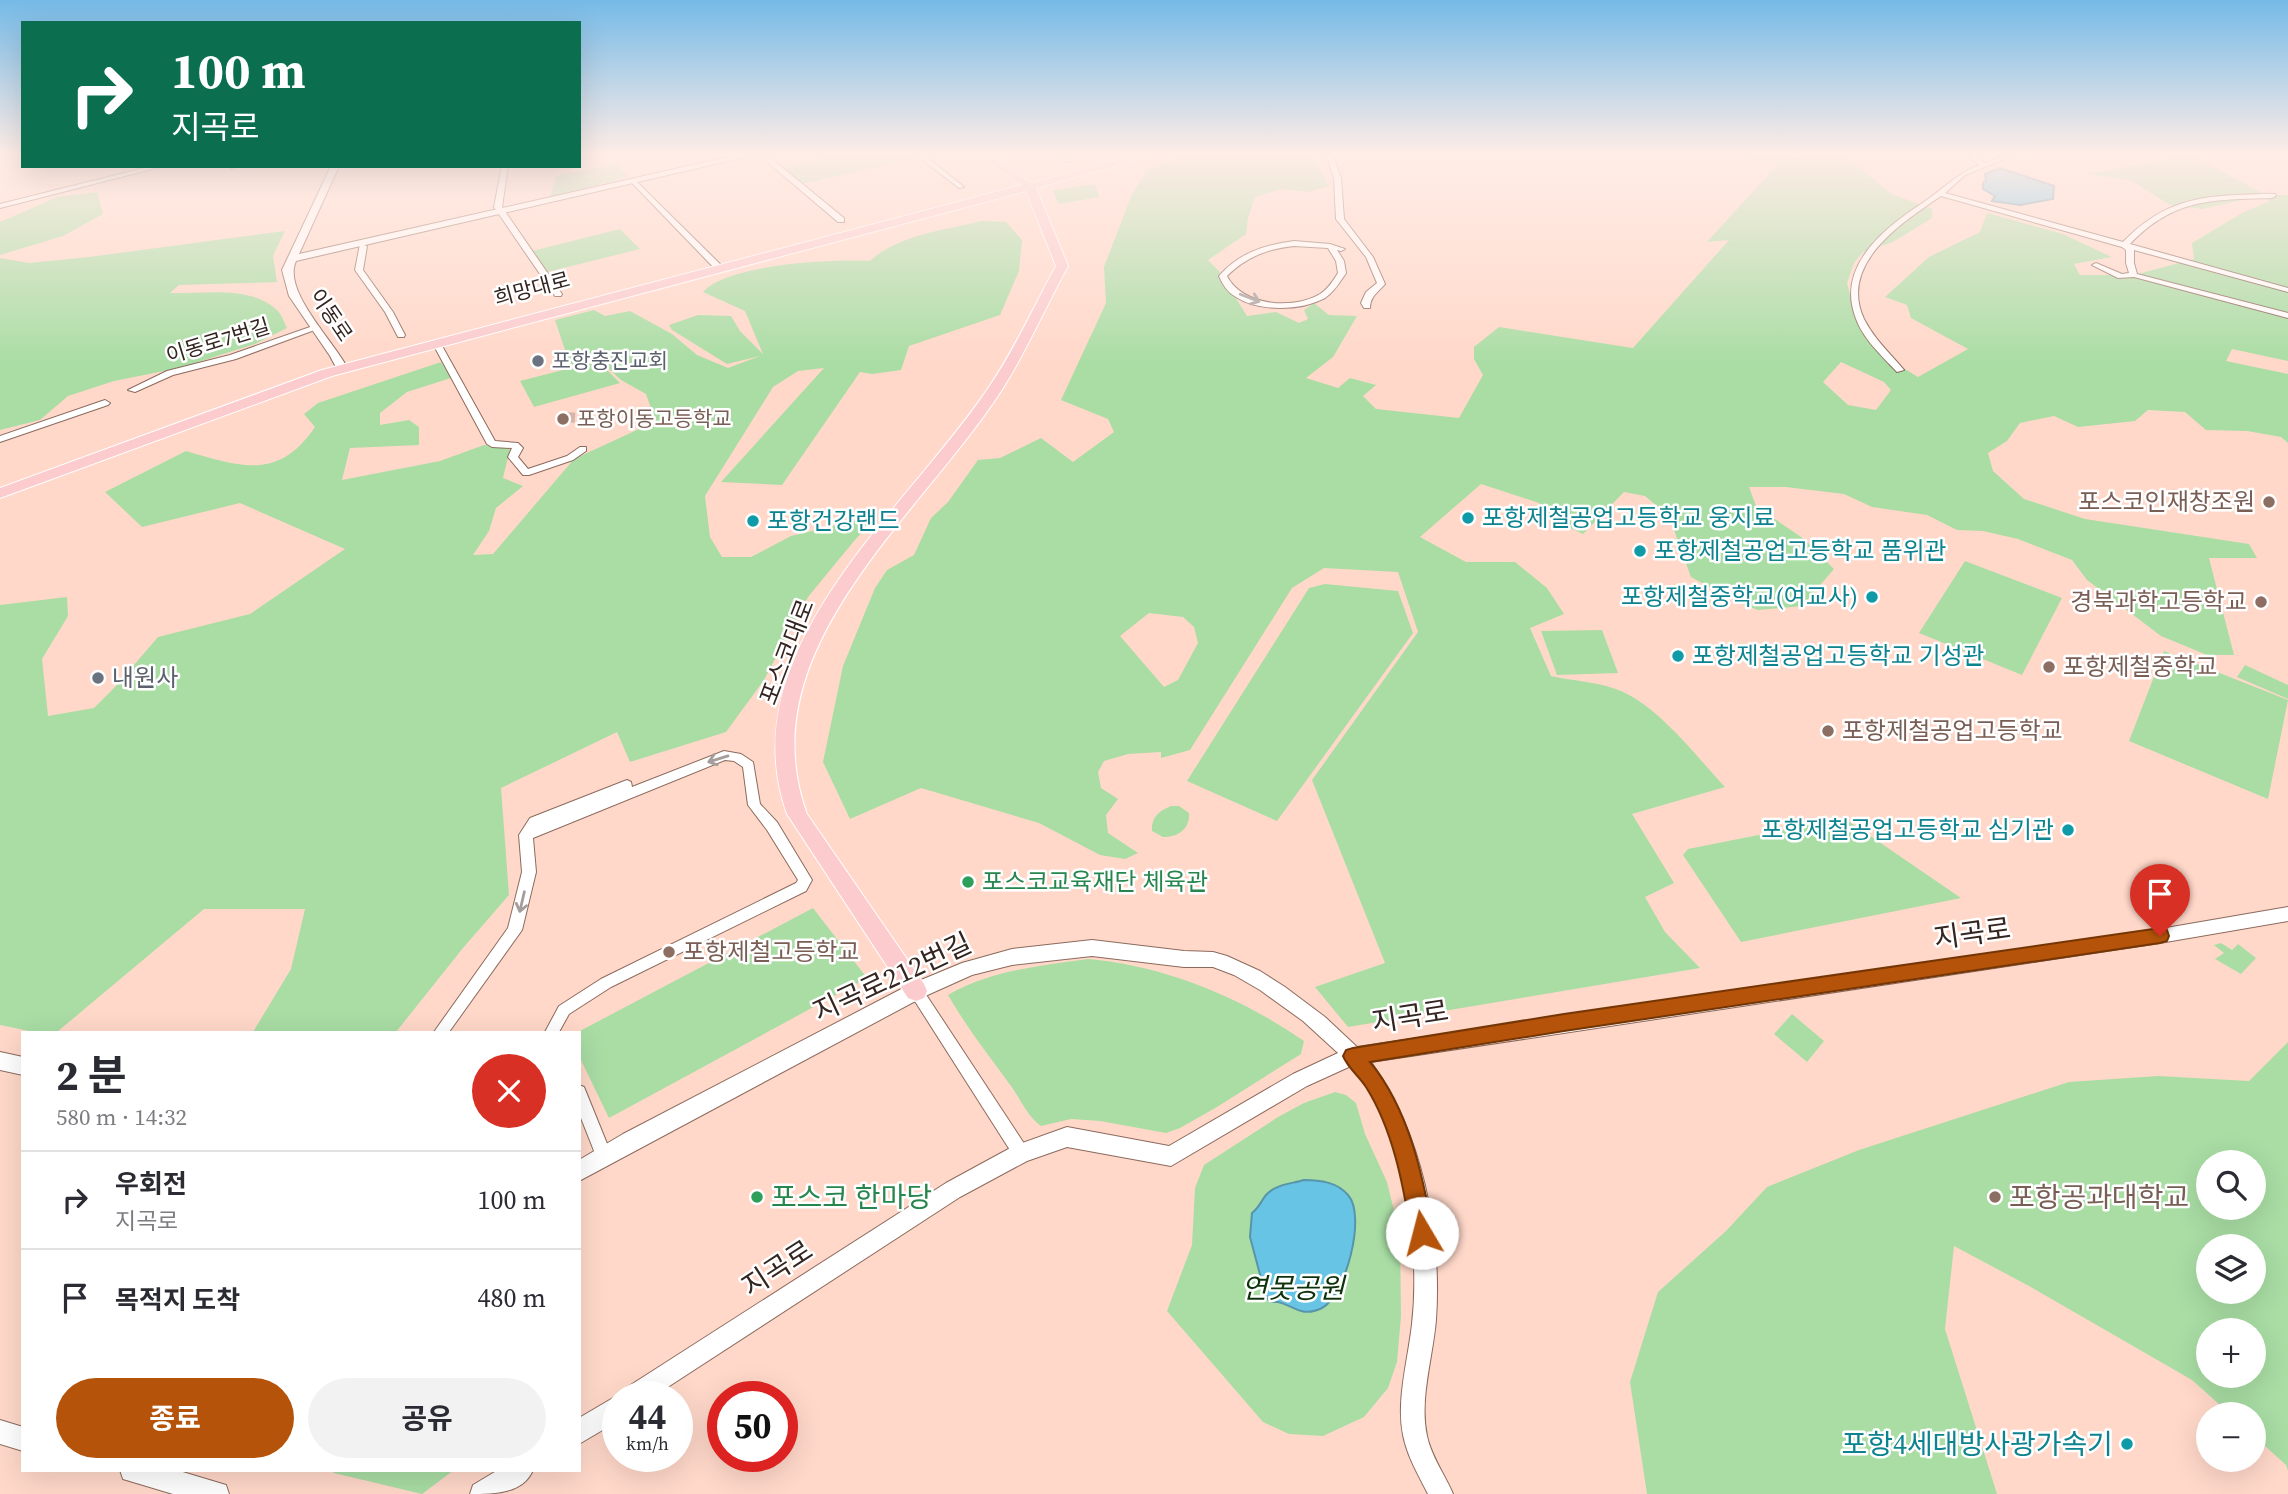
<!DOCTYPE html>
<html lang="ko">
<meta charset="utf-8">
<style>
body{margin:0;font-family:"Source Serif 4","Noto Sans KR",serif;background:#f2f2f3;color:#2b2b33;height:100vh;display:flex;flex-direction:column;font-size:26px;white-space:nowrap}
*{box-sizing:border-box;margin:0}
p{font-size:23px;color:#7c7c81}
.icon{flex:none;width:38px;height:38px;fill:none;stroke:currentColor;stroke-width:2;stroke-linecap:round;stroke-linejoin:round}
.map{position:relative;flex:1;overflow:hidden}
.drawer{position:absolute;left:21px;top:1031px;width:560px;height:441px;display:flex;flex-direction:column;background:#fff;border-radius:0px;box-shadow:0 7px 28px #0002}
.drawer>*{flex:none}
.hud{position:absolute;left:21px;top:21px;width:560px;height:147px;border-radius:0px;box-shadow:0 7px 28px #0002;background:#0b6e4f;color:#fff;overflow:hidden}
.fabs{position:absolute;left:2196px;top:1150px;display:grid;gap:14px}
.fabs a{display:grid;place-items:center;width:70px;height:70px;border-radius:50%;background:#fff;box-shadow:0 7px 28px #0002;font-size:35px}
.speed{position:absolute;left:602px;top:1381px;display:flex;gap:14px;font-size:35px;font-weight:700;text-align:center}
.speed>*{display:grid;place-content:center;width:91px;height:91px;border-radius:50%;background:#fff;box-shadow:0 7px 28px #0002;line-height:1}
.speed small{font-size:18px;font-weight:400}
.speed .limit{border:10px solid #d22;background:#fff;color:#111}
.pin{position:absolute;display:grid;place-items:center;width:60px;height:60px;color:#fff;margin:-72px -30px;border-radius:50% 50% 50% 0;rotate:-45deg;box-shadow:0 0 7px #0007}
.pin .icon{rotate:45deg}
.me{position:absolute;width:77px;margin:-38px;rotate:352deg;stroke-linejoin:round;filter:drop-shadow(0 0 5px #0008)}
.turn{display:flex;align-items:center;gap:24px;height:147px;padding:0 35px;font-size:32px}
.turn .icon{width:91px;height:91px;stroke-width:2.5}
.turn b{display:block;font-size:49px;line-height:60px}
.round{display:grid;place-items:center;flex:none;width:74px;height:74px;border-radius:37px;background:#f2f2f3}
.summary{display:flex;align-items:center;justify-content:space-between;height:119px;padding:0 35px}
h1{font-size:42px;font-weight:700;line-height:52px}
.button{display:flex;gap:14px;margin-top:auto;padding:14px 35px}
.button a{flex:1;height:80px;border-radius:42px;background:#b45309;color:#fff;font-size:28px;font-weight:700;line-height:80px;text-align:center}
.button a+a{background:#f2f2f3;color:#2b2b33}
ul{padding:0;list-style:none}
li{display:flex;align-items:center;gap:21px;height:98px;padding:0 35px;border-top:2px solid #e1e1e2}
li div{flex:1}
li b{display:block;font-size:26px}
li em{font-style:normal}
.map>svg:first-child{display:block}
</style>
<div class="map">
<svg width="2288" height="1494" viewBox="0 0 2288 1494">
<rect width="100%" height="100%" fill="#ffd8c9"/>
<g fill="#a9dda4" fill-rule="evenodd">
<polygon points="838,155 919,155 921,157 798,185 778,169"/>
<path d="M1202,155h97l16,6 14,25 -22,6 -25,-3 -27,8 -7,21 -2,16 -38,26 11,11 28,45 29,-4 23,11 9,-4 -4,-9 10,-7 15,12 28,1 -24,41 -27,21 32,10 12,-10 26,7 -13,11 13,13 83,9 24,-43 -9,-16v-12l25,-20 134,21 96,-108 -22,2 70,-77 -37,-10 70,4 31,-4 7,3 44,36 40,15v9l-39,24 -30,10 -9,11 -7,20 7,27 25,43 39,24 50,-28 -57,-31 -4,-13 -22,-8 44,-40 51,-25 7,-19 76,21 49,23 -38,7 6,11h54l60,-16 -2,-16 50,-30 28,-12 -10,-5 -58,13 -32,-4 -40,-25 -43,-6 105,-19 74,40h22v166l-56,-12 -6,12 62,13v69l-7,-6 -34,-6 -41,-1 -21,-18 -37,-2 -13,11 -57,6 -24,-11 -34,7 -13,18 -19,12 5,18 31,28 61,20 164,25 8,14h-48l25,97h-27l-46,-19 -74,-56 -15,-20 -54,-21 -35,-8 -26,-1 -30,-15 -55,-8 -28,-13 -58,-7h-37l7,19 48,33 30,30 -32,37 -44,4 -21,-8 -46,-25 -22,-61 -24,-20 -21,-4 -41,42 -27,-13 -17,-18 -58,-19 -61,53 46,25h49l32,26 17,26 -34,14 21,48c22,5 49,6 70,15 39,17 75,65 104,96l-93,27 42,69 -29,14 20,35 35,36 -352,59 -33,-40 70,-24 -73,-183 106,-148 -20,-60 -74,-4 -32,20 -102,162 -29,8v-6l-33,2 -24,7 -6,11 3,16 17,11 -12,16 2,18 30,20 -13,6 -25,-4 -61,-32 -118,-35 -71,31 -27,-57 20,-96 32,-78 12,-18 27,-15 17,-37 17,-16 30,-42 22,-2 41,-20 32,24 41,-30 -6,-13 -47,-19 45,-97 -2,-36 28,-73 16,-25 26,-9zM1841,362l43,20 7,8 -15,20 -28,-5 -25,-23zM1149,613l34,4 11,10 4,16 -20,37 -14,7 -44,-51z"/>
<polygon points="616,163 628,177 550,197 556,176"/>
<polygon points="1095,184 1099,197 1058,204 1053,190"/>
<polygon points="97,192 103,214 63,236 0,255 0,222 57,197"/>
<path d="M982,221l24,1 16,18 -3,31 -19,44 -91,31 -8,24 -29,4 -12,-2 -78,113 -61,-3 103,-114 -26,3 -25,16 -68,109 5,41 12,20h29l40,-21 87,-21 -24,26 -46,56 -44,83 -38,52 -96,30 -13,-30 -116,56 8,107 -46,53 -67,84h-143l38,-63 14,-60h-101l-147,123h-23l-34,-7v-420l67,-8 1,19 -26,43 6,57 46,-8 22,-22 42,-49 92,-23 95,-65 -105,-46 -98,24 -37,-35 81,-41c53,15 92,31 129,-24l-11,-13 14,-11 123,-41 10,16 -44,14 -27,21v12l29,-5 10,7v18l-69,3 -8,32 98,-19 44,-16 26,4 -7,29 20,8 -27,22 -7,23 -16,24 20,-1 81,-95 65,-30 12,-10 1,-8 -6,-17 -25,-14 -24,-22 -27,7 -15,-45 39,-10 11,6 25,-5 42,23 25,21 31,13 32,-12 -33,8 -55,-34 -3,-5 29,-10 33,1 9,15 23,23 -18,-43 -42,-19c25,-28 129,-33 167,-31 28,-26 75,-31 112,-40z"/>
<polygon points="620,229 640,249 543,273 528,252"/>
<path d="M285,231l-12,25 4,26 -98,3 -9,8c33,1 79,-8 106,16 5,4 8,13 11,19l-32,16 -76,24 -65,13 -46,15 -28,24 -40,10v-172l29,5 60,-6z"/>
<polygon points="598,361 620,383 534,407 520,381"/>
<polygon points="1965,561 2062,598 2022,675 1919,633"/>
<polygon points="1325,584 1398,591 1413,633 1277,821 1187,781 1309,588"/>
<polygon points="1602,630 1618,673 1557,675 1541,631"/>
<polygon points="2164,651 2288,700 2268,799 2129,741"/>
<polygon points="2245,665 2288,685 2288,699 2237,677"/>
<path d="M1171,806h8l10,7c1,16 -11,24 -26,24l-11,-6c-1,-14 7,-20 19,-25z"/>
<polygon points="1844,818 1961,898 1741,942 1683,855 1688,849"/>
<polygon points="813,908 867,978 609,1118 579,1056 578,1032"/>
<polygon points="2221,943 2232,950 2238,944 2256,958 2241,974 2215,959 2224,953 2214,945"/>
<path d="M1088,959c78,7 152,38 216,82l-3,13 -84,53 -37,21 -14,5 -66,-12 -29,-2 -30,7c-14,-10 -20,-26 -30,-40 -22,-30 -44,-58 -63,-91 44,-25 91,-29 140,-36z"/>
<polygon points="1792,1014 1824,1041 1807,1062 1774,1034"/>
<path d="M2288,1042v429l-2,-6 -32,-29v-22h-24l-38,-34 -163,-94 -75,-40 -9,83 52,165h-350l-17,-112 28,-90 68,-61 41,-44 92,-37 210,-68 89,-6 91,5zM2208,1162h46v46h-46zM2208,1246h46v46h-46zM2208,1330h46v46h-46z"/>
<polygon points="1335,1092 1346,1095 1356,1103 1365,1134 1387,1182 1400,1235 1401,1316 1397,1362 1388,1388 1364,1417 1323,1436 1289,1434 1263,1422 1167,1311 1192,1245 1195,1188 1204,1165 1278,1117 1304,1103"/>
<polygon points="331,1470 454,1470 422,1494 334,1473"/>
</g>
<g fill="#68c4e5" stroke="#5894aa" stroke-width="2">
<polygon points="2000,168 2054,186 2053,199 2020,205 1992,201 1995,196 1983,189 1983,183 1986,181 1985,174"/>
<path d="M1304,1180c16,0 33,2 44,15 19,21 -3,101 -26,113 -25,12 -31,-8 -51,-6l-5,-5 -16,-60 2,-24c7,-5 9,-12 14,-18 10,-11 25,-11 38,-15z"/>
</g>
<g fill="none" stroke-linecap="round" stroke-linejoin="round">
<polyline stroke="#d6b4a7" stroke-width="10" stroke-dasharray="10 5" stroke-linecap="butt" points="565,417 579,418"/>
<defs>
<g id="street">
<polygon points="759,155 767,155 844,218 844,222 838,222"/>
<polygon points="916,155 924,155 964,187 959,188"/>
<polygon points="1057,155 1065,155 1071,161 1066,162"/>
<path d="M1326,155h7l8,23 3,41 29,38 12,27c-8,9 -15,13 -15,24h-6l-3,-5 5,-11 11,-9 -11,-26 -30,-38 -2,-41z"/>
<path d="M1968,155h8l9,8 19,-8h10l-49,20 -20,18 178,49c34,-35 65,-45 113,-47 13,0 26,-2 39,-1l1,2 -4,2c-60,2 -98,0 -142,46l158,44v4l-154,-42v13l3,11 151,39v5l-154,-41 -16,1 -26,-13 4,-2 26,11 7,-1 -3,-10v-13l-4,-3 -181,-51c-38,26 -103,67 -77,123 10,20 26,34 40,51l-7,2c-16,-17 -35,-34 -42,-56 -18,-50 29,-88 66,-112 21,-14 34,-29 58,-39z"/>
<polygon points="152,166 164,166 0,208 0,204"/>
<polygon points="229,166 237,166 232,169"/>
<polygon points="502,166 508,166 502,207 562,294 561,296 555,296 494,207"/>
<polygon points="632,181 636,181 723,267 723,271 717,271 632,183"/>
<path d="M1294,241l36,3 15,5 -4,2 -4,-1 7,11 2,12c-6,9 -12,19 -21,25 -24,13 -66,14 -89,-1 -9,-5 -13,-12 -17,-21 20,-23 45,-31 75,-35zM1294,246l34,2 8,13 2,12c-5,8 -10,16 -18,21 -27,16 -78,12 -93,-18 19,-19 40,-27 67,-30z"/>
<polygon points="360,244 367,246 363,270 393,312 405,335 404,337 398,337 385,312 355,270"/>
<polygon points="313,326 320,328 236,359 173,375 135,392 128,390 167,371 230,355"/>
<polygon points="437,341 441,344 495,441 518,443 523,448 518,457 528,469 567,456 580,447 586,447 586,451 573,460 529,475 523,475 508,457 512,448 492,447 487,444 433,344"/>
<polygon points="105,400 110,403 108,405 0,442 0,436"/>
<polygon points="724,751 741,754 753,762 760,804 777,822 812,880 806,891 611,987 569,1014 559,1032 545,1032 559,1006 601,979 796,883 798,880 767,830 748,805 743,767 734,761 725,760 533,838 536,872 522,930 449,1032 434,1032 508,928 522,872 519,835 530,818 627,780 631,782 632,787"/>
<polygon points="916,985 921,987 1027,1148 1029,1153 1027,1158 1021,1161 1015,1158 911,995 909,991 911,987"/>
<polygon points="579,1085 584,1087 612,1156 610,1161 604,1164 598,1161 579,1113"/>
</g>
<g id="secondary">
<path d="M737,155h17l-458,106c-14,30 38,80 52,108l-2,2h-8l-8,-15 -41,-60 -7,-26 49,-104h8l-40,88z"/>
<path d="M2288,907v14l-128,22 -789,119c51,71 71,171 65,258 -3,37 -17,79 -9,116 4,20 18,39 26,58h-25c-9,-18 -21,-38 -25,-59 -7,-35 5,-75 9,-111 9,-77 -8,-198 -61,-258l-44,20 -136,80 -104,-19 -40,14 -67,36 -306,199h-32l4,-8 320,-205 68,-37 53,-19 102,19 124,-72 45,-21 -35,-32 -43,-31 -26,-15 -21,-8h-29l-92,-11 -80,9 -40,10 -49,22 -344,184v-21l44,-26 286,-149 53,-22 50,-14 80,-9 92,11 29,1 14,4 33,15 25,16 40,30 32,30 803,-118z"/>
<polygon points="0,1052 23,1057 23,1075 0,1070"/>
<polygon points="618,1395 621,1396 618,1396 618,1421 579,1444 579,1418"/>
<polygon points="0,1420 23,1427 23,1451 0,1444"/>
<polygon points="120,1470 176,1470 226,1485 229,1494 173,1494 123,1479"/>
<path d="M498,1470h35c-10,24 -40,24 -63,24l3,-9z"/>
</g>
<path id="primary" d="M976,155h13l43,28 103,-28h19l-118,33 32,78c-22,40 -41,84 -65,122 -79,125 -257,260 -196,426l117,170 3,7 -3,7 -8,3 -8,-3 -121,-184c-59,-165 121,-305 202,-427 26,-38 45,-81 67,-121l-30,-75 -694,185 -332,122v-10l322,-118 700,-185z"/>
</defs>
<use href="#street" stroke="#8c6a5d" stroke-width="2"/>
<use href="#secondary" stroke="#8c6a5d" stroke-width="2"/>
<use href="#primary" stroke="#fff" stroke-width="2"/>
<use href="#street" fill="#fff" fill-rule="evenodd"/>
<use href="#secondary" fill="#fff" fill-rule="evenodd"/>
<use href="#primary" fill="#fbcbce" fill-rule="evenodd"/>
</g>
<defs><path id="oneway-shaft" d="M-6 0H5M1.5-3L5.5 0L1.5 3" fill="none" stroke-width="1.6" stroke-linecap="round" stroke-linejoin="round" transform="scale(1.75)"/></defs>
<g stroke="#a49d9b">
<use href="#oneway-shaft" transform="translate(1250 298) rotate(21)"/>
<use href="#oneway-shaft" transform="translate(718 759) rotate(163)"/>
<use href="#oneway-shaft" transform="translate(522 902) rotate(103)"/>
</g>
<linearGradient id="sky" x2="0" y2="1"><stop stop-color="#75bae7"/><stop offset="0.42" stop-color="#ffede7"/><stop offset="1" stop-color="#ffede7" stop-opacity="0"/></linearGradient>
<rect width="2288" height="365" fill="url(#sky)"/>
<path fill="#b45309" stroke="#753606" stroke-width="2" d="M2160,928l7,2 2,6 -2,5 -7,2 -596,88 -194,31c39,47 53,114 63,171l-4,8 -7,3 -8,-3 -3,-8c-8,-49 -18,-103 -45,-146 -7,-11 -18,-19 -23,-31l3,-6 7,-2 211,-34z"/>
<g fill="#6b7280" stroke="#fff" stroke-width="2.5">
<circle cx="538" cy="361" r="7"/>
<circle cx="98" cy="678" r="7"/>
</g>
<g fill="#8d6e63" stroke="#fff" stroke-width="2.5">
<circle cx="563" cy="419" r="7"/>
<circle cx="2269" cy="502" r="7"/>
<circle cx="2261" cy="602" r="7"/>
<circle cx="2049" cy="667" r="7"/>
<circle cx="1828" cy="731" r="7"/>
<circle cx="669" cy="952" r="7"/>
<circle cx="1995" cy="1197" r="7"/>
</g>
<g fill="#0f9aa8" stroke="#fff" stroke-width="2.5">
<circle cx="1468" cy="518" r="7"/>
<circle cx="753" cy="521" r="7"/>
<circle cx="1640" cy="551" r="7"/>
<circle cx="1872" cy="597" r="7"/>
<circle cx="1678" cy="656" r="7"/>
<circle cx="2068" cy="830" r="7"/>
<circle cx="2127" cy="1444" r="7"/>
</g>
<g fill="#2e9e5b" stroke="#fff" stroke-width="2.5">
<circle cx="968" cy="882" r="7"/>
<circle cx="757" cy="1197" r="7"/>
</g>
<g text-anchor="middle" stroke-width="5" stroke-linejoin="round" paint-order="stroke">
<g font-size="21" fill="#342520" stroke="#fff">
<text transform="translate(532 289) rotate(-15)" y="7">희망대로</text>
<text transform="translate(331 315) rotate(56)" y="7">이동로</text>
<text transform="translate(218 341) rotate(-17)" y="7">이동로7번길</text>
</g>
<g font-size="21" fill="#5b616d" stroke="#fff" text-anchor="start">
<text x="552" y="368">포항충진교회</text>
</g>
<g font-size="21" fill="#785e54" stroke="#fff" text-anchor="start">
<text x="577" y="426">포항이동고등학교</text>
</g>
<g font-size="24" fill="#785e54" stroke="#fff" text-anchor="start">
<text x="2255" y="510" text-anchor="end">포스코인재창조원</text>
<text x="2247" y="610" text-anchor="end">경북과학고등학교</text>
<text x="2063" y="675">포항제철중학교</text>
<text x="1842" y="739">포항제철공업고등학교</text>
<text x="683" y="960">포항제철고등학교</text>
</g>
<g font-size="24" fill="#0d838f" stroke="#fff" text-anchor="start">
<text x="1482" y="526">포항제철공업고등학교 웅지료</text>
<text x="767" y="529">포항건강랜드</text>
<text x="1654" y="559">포항제철공업고등학교 품위관</text>
<text x="1858" y="605" text-anchor="end">포항제철중학교(여교사)</text>
<text x="1692" y="664">포항제철공업고등학교 기성관</text>
<text x="2054" y="838" text-anchor="end">포항제철공업고등학교 심기관</text>
</g>
<g font-size="24" fill="#342520" stroke="#fff">
<text transform="translate(787 652) rotate(-69)" y="8">포스코대로</text>
</g>
<g font-size="24" fill="#5b616d" stroke="#fff" text-anchor="start">
<text x="112" y="686">내원사</text>
</g>
<g font-size="24" fill="#27864d" stroke="#fff" text-anchor="start">
<text x="982" y="890">포스코교육재단 체육관</text>
</g>
<g font-size="28" fill="#342520" stroke="#fff">
<text transform="translate(1972 933) rotate(-8)" y="10">지곡로</text>
<text transform="translate(892 977) rotate(-25)" y="10">지곡로212번길</text>
<text transform="translate(1410 1016) rotate(-9)" y="10">지곡로</text>
<text transform="translate(777 1268) rotate(-33)" y="10">지곡로</text>
</g>
<g font-size="28" fill="#27864d" stroke="#fff" text-anchor="start">
<text x="771" y="1207">포스코 한마당</text>
</g>
<g font-size="28" fill="#785e54" stroke="#fff" text-anchor="start">
<text x="2009" y="1207">포항공과대학교</text>
</g>
<g font-size="28" font-style="italic" fill="#0e330c" stroke="#fff">
<text x="1293" y="1298">연못공원</text>
</g>
<g font-size="28" fill="#0d838f" stroke="#fff" text-anchor="end">
<text x="2113" y="1454">포항4세대방사광가속기</text>
</g>
</g>
</svg>
<div class="fabs">
<a><svg class="icon" aria-label="search" viewBox="0 0 24 24"><circle cx="10" cy="10" r="6"/><path d="M15 15l6 6"/></svg></a>
<a><svg class="icon" aria-label="layers" viewBox="0 0 24 24"><path d="M12 4l9 5-9 5-9-5zM3 14l9 5 9-5"/></svg></a>
<a>+</a>
<a>−</a>
</div>
<div class="speed"><div>44<small>km/h</small></div><div class="limit">50</div></div>
<div class="pin" style="left:2160px;top:936px;background:#d93025"><svg class="icon" aria-label="arrive" viewBox="0 0 24 24"><path d="M6 21V4h12l-3 4 3 4H6"/></svg></div>
<svg class="me" style="left:1422px;top:1233px" viewBox="-20 -20 40 40"><circle r="19" fill="#fff"/><path d="M0-13L10 11 0 6-10 11z" fill="#b45309"/></svg>
<div class="hud">
<div class="turn"><svg class="icon" aria-label="right" viewBox="0 0 24 24"><path d="M7 20v-9h11M14 6l5 5-5 5"/></svg><div><b>100 m</b>지곡로</div></div>
</div>
<section class="drawer">
<div class="summary"><div><h1>2 분</h1><p>580 m · 14:32</p></div><a class="round" style="background:#d93025;color:#fff"><svg class="icon" aria-label="close" viewBox="0 0 24 24"><path d="M6 6l12 12M18 6L6 18"/></svg></a></div>
<ul>
<li><svg class="icon" aria-label="right" viewBox="0 0 24 24"><path d="M7 20v-9h11M14 6l5 5-5 5"/></svg><div><b>우회전</b><p>지곡로</p></div><em>100 m</em></li>
<li><svg class="icon" aria-label="arrive" viewBox="0 0 24 24"><path d="M6 21V4h12l-3 4 3 4H6"/></svg><div><b>목적지 도착</b></div><em>480 m</em></li>
</ul>
<div class="button"><a>종료</a><a>공유</a></div>
</section>
</div>
